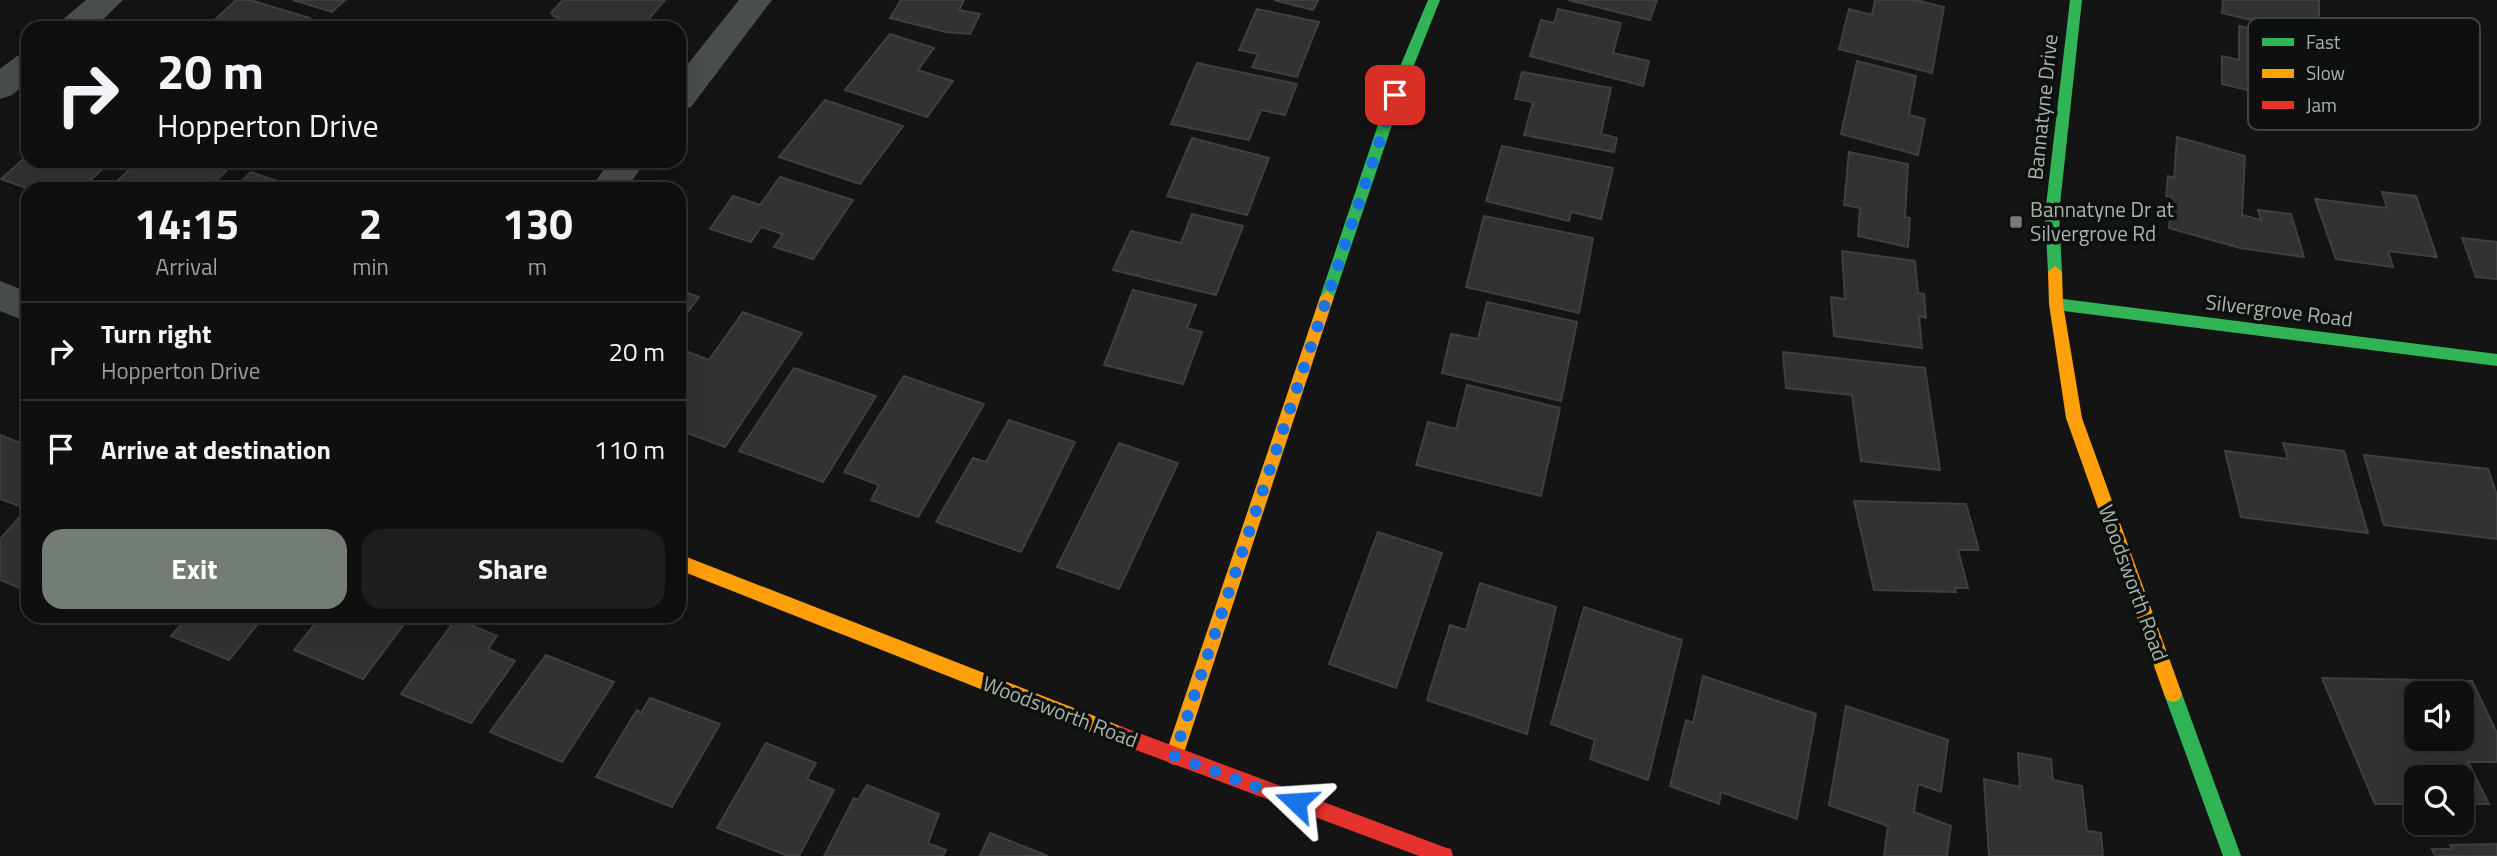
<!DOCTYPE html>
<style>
body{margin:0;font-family:"Titillium Web",sans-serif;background:#1d1d1d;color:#f1f3f6;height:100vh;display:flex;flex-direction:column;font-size:26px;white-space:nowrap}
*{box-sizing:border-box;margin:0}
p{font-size:23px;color:#9b9c9e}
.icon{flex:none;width:38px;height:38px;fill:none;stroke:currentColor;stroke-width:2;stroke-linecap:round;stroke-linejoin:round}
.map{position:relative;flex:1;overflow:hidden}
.panel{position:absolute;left:21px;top:182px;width:665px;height:441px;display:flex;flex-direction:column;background:#0f0f0f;border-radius:21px;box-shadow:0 7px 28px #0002,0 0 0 2px #2f2f2f}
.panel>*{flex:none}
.top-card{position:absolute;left:21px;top:21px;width:665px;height:147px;border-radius:21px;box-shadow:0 7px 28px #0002,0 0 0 2px #2f2f2f;background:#0f0f0f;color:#f1f3f6;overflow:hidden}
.buttons{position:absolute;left:2404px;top:681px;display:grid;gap:14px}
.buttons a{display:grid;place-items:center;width:70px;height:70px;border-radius:14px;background:#0f0f0f;box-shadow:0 7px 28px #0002,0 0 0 2px #2f2f2f;font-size:35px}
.pin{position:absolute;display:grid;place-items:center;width:60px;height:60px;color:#fff;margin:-30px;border-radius:14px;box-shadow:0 4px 10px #0006}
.me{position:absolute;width:77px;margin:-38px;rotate:290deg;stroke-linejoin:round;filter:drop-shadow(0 0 5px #0008)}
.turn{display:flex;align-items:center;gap:24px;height:147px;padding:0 21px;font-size:32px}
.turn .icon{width:91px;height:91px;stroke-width:2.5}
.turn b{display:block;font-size:49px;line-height:60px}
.eta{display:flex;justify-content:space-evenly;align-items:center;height:119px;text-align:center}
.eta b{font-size:42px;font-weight:700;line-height:49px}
.primary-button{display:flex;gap:14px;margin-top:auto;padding:14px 21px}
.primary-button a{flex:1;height:80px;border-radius:21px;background:#737d73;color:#fff;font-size:28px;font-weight:700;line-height:80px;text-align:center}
.primary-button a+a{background:#1d1d1d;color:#f1f3f6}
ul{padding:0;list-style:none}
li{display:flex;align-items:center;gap:21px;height:98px;padding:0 21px;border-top:2px solid #2f2f2f}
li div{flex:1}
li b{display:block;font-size:26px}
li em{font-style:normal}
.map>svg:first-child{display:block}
</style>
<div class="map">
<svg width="2497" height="856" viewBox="0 0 2497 856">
<rect width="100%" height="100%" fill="#141414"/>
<g fill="#313331" stroke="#3d403d" stroke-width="2" fill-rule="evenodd">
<polygon points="236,0 250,0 310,18 300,28 206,28"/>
<polygon points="293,0 345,0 332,12"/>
<polygon points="563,0 665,0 641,28 593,28 555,17 551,13"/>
<polygon points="901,0 964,0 959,10 980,14 970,34 946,32 890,18"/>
<polygon points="1274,0 1318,0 1313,10"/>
<polygon points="1568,0 1657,0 1650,20"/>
<polygon points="1875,0 1916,0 1944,7 1932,73 1839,49 1849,9 1872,15"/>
<polygon points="2223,0 2319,0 2319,36 2222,13"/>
<polygon points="1257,9 1319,22 1297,77 1252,67 1258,54 1239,50"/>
<polygon points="1558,9 1621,23 1613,53 1649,61 1643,86 1530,56 1541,20 1554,23"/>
<polygon points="2239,26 2317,44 2324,52 2324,69 2320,71 2320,75 2296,70 2297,102 2222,84 2222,56 2239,60"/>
<polygon points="890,34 934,48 918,70 953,81 927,117 845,90"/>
<polygon points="1857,61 1916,76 1909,115 1925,119 1918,155 1841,134"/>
<polygon points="1197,63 1297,84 1285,115 1261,110 1249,140 1171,124"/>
<polygon points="1522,72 1611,88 1601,134 1617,138 1614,152 1524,135 1533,102 1515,99"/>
<polygon points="825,100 903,126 860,184 779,157"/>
<polygon points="2177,137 2245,156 2242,215 2261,220 2258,210 2291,214 2304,257 2240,248 2169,228 2172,197 2166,196 2168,176 2174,178"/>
<polygon points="1192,138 1269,158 1247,215 1167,196"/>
<polygon points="1502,146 1613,168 1601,219 1571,212 1569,221 1486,201"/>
<polygon points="1849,152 1908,164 1905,217 1910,218 1908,247 1858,236 1860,208 1844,205"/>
<polygon points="28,155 28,161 111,161 81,189 29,189 1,179"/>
<polygon points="138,161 228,161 223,166 229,168 208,189 109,189"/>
<polygon points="251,172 286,184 280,189 234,189"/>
<polygon points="780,177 853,200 813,259 774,247 783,234 761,227 751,242 710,229 733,196 760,205"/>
<polygon points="2382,192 2416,196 2437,257 2388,251 2393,267 2336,259 2315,199 2387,208"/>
<polygon points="1192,214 1243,226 1216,295 1113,270 1131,231 1181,243"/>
<polygon points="1484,216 1593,238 1579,313 1466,287"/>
<polygon points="2462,238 2497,242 2497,279 2476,277"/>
<polygon points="1842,251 1915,261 1918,293 1924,294 1926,318 1919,316 1922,348 1834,336 1831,297 1845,299"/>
<polygon points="679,290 699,297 679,324"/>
<polygon points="1133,290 1196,305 1187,328 1202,332 1183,384 1104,365"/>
<polygon points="1487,302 1577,322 1561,401 1442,373 1451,334 1478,339"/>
<polygon points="743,312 802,333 725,447 679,430 679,364 688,352 709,360"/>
<polygon points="1783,352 1925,368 1940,470 1861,461 1852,395 1786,388"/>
<polygon points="794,368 876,396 823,482 739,451"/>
<polygon points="904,376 984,404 918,517 871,500 879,485 844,472"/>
<polygon points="1467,385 1560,408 1541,496 1416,465 1428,422 1456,429"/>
<polygon points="1009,420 1075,442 1021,552 936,522 973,458 986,462"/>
<polygon points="0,435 28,446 28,497 20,506 0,499"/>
<polygon points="1119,443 1178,463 1119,589 1057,567"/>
<polygon points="2283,443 2344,451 2368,533 2241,517 2225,451 2288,459"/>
<polygon points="2364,455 2488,469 2497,495 2497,539 2384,525"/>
<polygon points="1854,501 1966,504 1979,550 1958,550 1968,588 1955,588 1956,592 1874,590"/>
<polygon points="28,508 28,580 20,588 0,580 0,539"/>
<polygon points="1378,532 1442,553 1396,688 1329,664"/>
<polygon points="1480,583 1556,607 1527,734 1427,700 1450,625 1466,630"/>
<polygon points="1584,607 1682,640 1648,780 1590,759 1595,740 1551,724"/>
<polygon points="188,616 264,616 229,660 171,636"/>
<polygon points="321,616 410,616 363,679 294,650"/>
<polygon points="456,619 497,636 488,649 515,661 471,723 401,694"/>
<polygon points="546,655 614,682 562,762 490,732"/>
<polygon points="1703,676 1816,714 1797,819 1721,792 1719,804 1670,786 1686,720 1693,723"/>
<path d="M2322,678l150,3 25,52v29h-29l21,42h-27v-27h-45v27h-42zM2417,693h45v45h-45z"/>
<polygon points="650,698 720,724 672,807 596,777 637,710 641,713"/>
<polygon points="1846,706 1948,740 1941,792 1918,784 1914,812 1951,826 1947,856 1884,856 1888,826 1829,805"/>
<polygon points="766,743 816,763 807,779 834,790 799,856 788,856 717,828"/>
<polygon points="2018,753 2051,759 2053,780 2082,786 2087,831 2101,833 2103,856 1989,856 1984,779 2020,787"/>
<polygon points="867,785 939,814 928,843 946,850 943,856 824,856 854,798 858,800"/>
<polygon points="990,833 1048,856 980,856"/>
<polygon points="2497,844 2497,856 2435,856 2432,849 2452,849 2450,845"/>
</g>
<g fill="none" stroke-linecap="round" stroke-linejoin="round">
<g fill="#4a4e4a" fill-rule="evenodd">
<polygon points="86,0 123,0 94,28 57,28 62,20"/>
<polygon points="739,0 772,0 691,107 679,110 679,75"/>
<polygon points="28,52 28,82 12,95 0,99 0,69 17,56"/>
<polygon points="610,161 646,161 626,189 590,189"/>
<polygon points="0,281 28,292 28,322 0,311"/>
</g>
<g fill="#30b455" fill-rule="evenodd">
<polygon points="1428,0 1440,0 1402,95 1334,297 1332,301 1322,301 1320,297 1388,95"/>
<polygon points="2070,0 2082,0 2059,214 2062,272 2055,278 2048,272 2045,214"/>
<polygon points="2056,298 2497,354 2497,366 2056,310 2049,304"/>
<polygon points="2173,686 2179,688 2182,694 2241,856 2223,856 2164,694 2167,688"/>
</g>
<g fill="#ff9f0a" fill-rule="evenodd">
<polygon points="2055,266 2062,272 2063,304 2082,418 2182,694 2179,700 2173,702 2167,700 2164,694 2066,418 2049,304 2048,272"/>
<polygon points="1327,291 1334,297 1183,756 1180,762 1174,765 1168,762 1165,756 1320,297"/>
<polygon points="679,554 1120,726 1126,729 1129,735 1126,741 1120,744 679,570"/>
</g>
<polygon fill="#e5322d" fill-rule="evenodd" points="1120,726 1444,847 1451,849 1453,856 1419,856 1120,744 1114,741 1111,735 1114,729"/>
</g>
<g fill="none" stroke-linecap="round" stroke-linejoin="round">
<polyline stroke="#1a73e8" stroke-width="12" stroke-dasharray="0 21.6" points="1296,802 1174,756 1395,95"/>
</g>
<rect fill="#737d73" stroke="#0e100f" stroke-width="2.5" x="2009" y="215" width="14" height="14" rx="3.5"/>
<g text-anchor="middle" stroke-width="7" stroke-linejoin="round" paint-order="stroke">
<g font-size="21" fill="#a6b5a6" stroke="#0e100f">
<text transform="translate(2043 107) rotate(-84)" y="7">Bannatyne Drive</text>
<text transform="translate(2279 311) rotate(7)" y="7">Silvergrove Road</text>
<text transform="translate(2133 583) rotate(70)" y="7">Woodsworth Road</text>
<text transform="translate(1060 712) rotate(21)" y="7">Woodsworth Road</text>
</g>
<g font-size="21" fill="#a6b5a6" stroke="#0e100f" text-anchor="start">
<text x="2030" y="217">Bannatyne Dr at<tspan x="2030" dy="24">Silvergrove Rd</tspan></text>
</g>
</g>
<rect x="2248" y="18" width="232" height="112" rx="10" fill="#0e100f" stroke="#3c423c" stroke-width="2"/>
<rect x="2262" y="38" width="32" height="8" fill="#30b455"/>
<rect x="2262" y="69" width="32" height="9" fill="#ff9f0a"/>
<rect x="2262" y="101" width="32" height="8" fill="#e5322d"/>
<g font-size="19" fill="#a6b5a6">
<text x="2306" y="49">Fast</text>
<text x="2306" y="80">Slow</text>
<text x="2306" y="112">Jam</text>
</g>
</svg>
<div class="buttons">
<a><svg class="icon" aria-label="sound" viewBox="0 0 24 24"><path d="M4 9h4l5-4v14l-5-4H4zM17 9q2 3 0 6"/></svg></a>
<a><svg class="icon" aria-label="search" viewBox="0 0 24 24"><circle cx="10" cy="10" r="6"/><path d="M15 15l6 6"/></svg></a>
</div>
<div class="pin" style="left:1395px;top:95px;background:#d93025"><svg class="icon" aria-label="arrive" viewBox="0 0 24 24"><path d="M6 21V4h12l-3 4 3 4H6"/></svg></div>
<svg class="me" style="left:1296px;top:802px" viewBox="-20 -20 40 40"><path d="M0-17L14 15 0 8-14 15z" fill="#1a73e8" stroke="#fff" stroke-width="4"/></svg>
<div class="top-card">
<div class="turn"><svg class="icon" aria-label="right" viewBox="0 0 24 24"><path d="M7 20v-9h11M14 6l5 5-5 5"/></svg><div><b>20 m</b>Hopperton Drive</div></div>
</div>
<section class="panel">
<div class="eta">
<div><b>14:15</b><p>Arrival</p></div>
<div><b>2</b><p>min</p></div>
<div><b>130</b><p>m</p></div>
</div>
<ul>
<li><svg class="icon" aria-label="right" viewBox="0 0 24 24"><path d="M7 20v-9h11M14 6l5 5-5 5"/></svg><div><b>Turn right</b><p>Hopperton Drive</p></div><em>20 m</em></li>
<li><svg class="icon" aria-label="arrive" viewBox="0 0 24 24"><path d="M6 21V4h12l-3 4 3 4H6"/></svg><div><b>Arrive at destination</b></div><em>110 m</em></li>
</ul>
<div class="primary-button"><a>Exit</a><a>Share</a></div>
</section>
</div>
